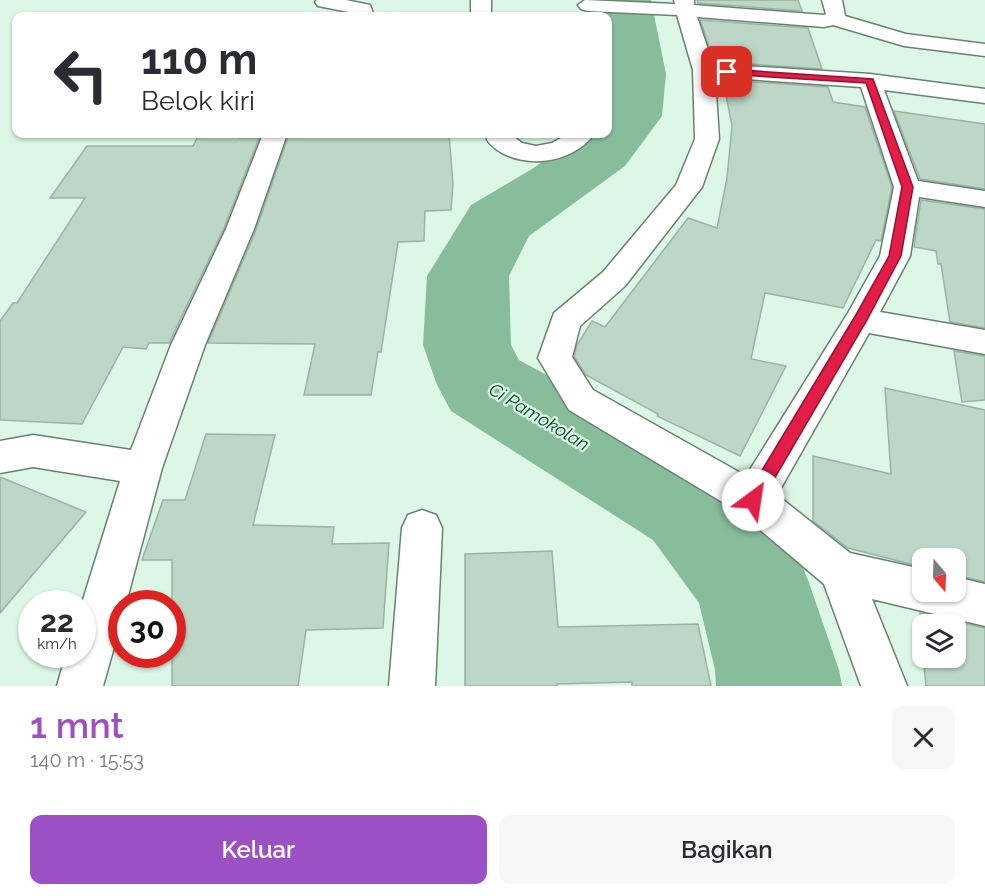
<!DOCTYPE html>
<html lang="id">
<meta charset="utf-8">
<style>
body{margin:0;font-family:Raleway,sans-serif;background:#f7f7f7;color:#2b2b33;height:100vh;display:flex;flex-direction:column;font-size:22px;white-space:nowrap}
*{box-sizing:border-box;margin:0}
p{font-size:20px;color:#7c7c81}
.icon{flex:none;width:33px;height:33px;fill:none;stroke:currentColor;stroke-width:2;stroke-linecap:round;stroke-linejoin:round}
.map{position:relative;height:686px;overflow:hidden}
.sheet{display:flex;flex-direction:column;background:#fff;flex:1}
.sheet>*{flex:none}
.top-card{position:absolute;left:12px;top:12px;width:600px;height:126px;border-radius:12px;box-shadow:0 2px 4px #0004;background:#fff;color:#2b2b33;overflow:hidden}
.needle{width:39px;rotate:161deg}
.fabs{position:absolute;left:912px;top:548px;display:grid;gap:12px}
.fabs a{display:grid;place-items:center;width:54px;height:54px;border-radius:12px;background:#fff;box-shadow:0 2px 4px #0004;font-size:30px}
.speed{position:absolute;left:18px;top:590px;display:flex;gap:12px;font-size:30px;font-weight:700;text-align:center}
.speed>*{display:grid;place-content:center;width:78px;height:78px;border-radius:50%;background:#fff;box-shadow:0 2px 4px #0004;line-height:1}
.speed small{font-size:15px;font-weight:400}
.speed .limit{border:9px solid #d22;background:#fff;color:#111}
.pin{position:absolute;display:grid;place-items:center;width:51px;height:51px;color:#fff;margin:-26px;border-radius:12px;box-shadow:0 3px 9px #0006}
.me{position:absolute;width:66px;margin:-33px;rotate:31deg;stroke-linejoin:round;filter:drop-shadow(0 0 4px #0008)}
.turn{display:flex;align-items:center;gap:21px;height:126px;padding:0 30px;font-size:27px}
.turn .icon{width:78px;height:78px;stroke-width:2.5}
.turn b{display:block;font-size:42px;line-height:51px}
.round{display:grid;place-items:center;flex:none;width:63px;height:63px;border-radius:12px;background:#f7f7f7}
.overview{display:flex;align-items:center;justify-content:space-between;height:102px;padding:0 30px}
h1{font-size:36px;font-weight:600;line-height:45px;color:#9b50c3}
.cta{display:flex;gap:12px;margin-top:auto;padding:12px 30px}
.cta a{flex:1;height:69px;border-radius:12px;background:#9b50c3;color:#fff;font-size:24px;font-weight:600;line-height:69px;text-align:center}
.cta a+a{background:#f7f7f7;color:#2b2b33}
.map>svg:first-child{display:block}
</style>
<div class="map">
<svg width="985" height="686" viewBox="0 0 985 686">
<rect width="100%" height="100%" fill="#ddf7e6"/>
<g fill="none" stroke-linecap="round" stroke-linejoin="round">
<polygon fill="#88bd9b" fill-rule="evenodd" points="599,0 651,0 666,74 662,116 625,166 529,236 509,276 511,345 519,360 729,474 791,541 808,580 839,670 842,686 716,686 715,670 699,603 653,540 451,411 437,385 423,345 427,276 471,205 532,169 581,134 608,134 608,16 601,16"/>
</g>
<g fill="#bdd7c6" stroke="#9ab3a2" stroke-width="1.5">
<polygon points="697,0 798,0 802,11 698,3"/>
<polygon points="700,20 808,28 822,69 719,62 717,49 710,49"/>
<polygon points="723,80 828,87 833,102 865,107 892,187 881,241 876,240 843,308 765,293 751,359 786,366 740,456 657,416 658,414 586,375 574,357 577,345 592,321 605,327 688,218 717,228 727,178 732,126"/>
<polygon points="894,111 985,124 985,189 920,179"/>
<polygon points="199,134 241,134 239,138 259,138 224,228 169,343 149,343 146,349 123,347 82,424 0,420 0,321 13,303 17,303 85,198 50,198 87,146 193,146"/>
<polygon points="341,134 449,134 453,184 451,210 425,211 424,241 398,242 381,352 378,352 371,395 304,395 315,344 208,343 256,230 288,137 340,136"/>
<polygon points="921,200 985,209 985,328 950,322 941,264 938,264 936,251 914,247"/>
<polygon points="954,351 985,356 985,400 962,402"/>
<polygon points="885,388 985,410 985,582 956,575 956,558 922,558 922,567 848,548 813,521 813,456 891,474"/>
<polygon points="206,434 275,435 253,525 334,527 332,544 389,543 383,628 306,630 298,686 172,686 172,560 142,560 163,500 185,500"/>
<polygon points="0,477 86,512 0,613"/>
<polygon points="552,551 558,627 698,624 711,686 632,686 632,682 557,684 557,686 465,686 465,554"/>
<polygon points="920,613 985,628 985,686 926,686 923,657 956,657 956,624 922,624 922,645"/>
</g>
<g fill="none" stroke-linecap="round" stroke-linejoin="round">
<defs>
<g id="street">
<polygon points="317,0 346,0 370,5 374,16 354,16 354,13 318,6 315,2"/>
<rect x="471" y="0" width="20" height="16"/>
<path d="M585,0l90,4 -1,-4h20v5l130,10 2,-1 -4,-14h20l3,16 61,18 79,10v12l-81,-10 -71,-21 -9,2 -127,-10 16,47 157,10 115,15v14l-101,-13 34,91 67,10v16l-66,-10 -9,59 -30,56 105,18v24l-116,-21 -92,162 73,58 72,16v22h34v-14l29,7v42l-113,-27 35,87h-46l-37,-102 -85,-72 -170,-102 -31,-52 16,-45 49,-41 73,-87 19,-46 -2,-69 -16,-55 -89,-4 -7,-2 -3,-4zM715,77l146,10 33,100 -14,69 -32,57 -102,163 -153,-86 -21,-33 8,-31 45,-40 77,-99 17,-48z"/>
<polygon points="263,134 287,134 254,229 205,345 162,468 126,603 122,603 122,619 103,686 57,686 66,654 82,654 82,603 120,481 33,467 0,473 0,441 33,435 131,450 171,345 226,229"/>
<path d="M486,134h24l12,9 14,3 16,-3 16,-9h26c-20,29 -70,36 -98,15 -6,-5 -10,-8 -10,-15z"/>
<polygon points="422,510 436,515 442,528 435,686 389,686 402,528 408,515"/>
</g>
</defs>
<use href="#street" stroke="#698171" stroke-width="3"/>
<use href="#street" fill="#fff" fill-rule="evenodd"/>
</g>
<polygon fill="#e11d48" stroke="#92132f" stroke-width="1.5" points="727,69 873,79 913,187 901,256 867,320 759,505 753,507 747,505 745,500 747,495 854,318 889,256 902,187 866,83 724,74 723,72"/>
<g text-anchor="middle" stroke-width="4.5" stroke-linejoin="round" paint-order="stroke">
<g font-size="18" font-style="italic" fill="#004626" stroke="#ddf7e6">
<text transform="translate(539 417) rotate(31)" y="6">Ci Pamokolan</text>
</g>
</g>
</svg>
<div class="fabs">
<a><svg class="needle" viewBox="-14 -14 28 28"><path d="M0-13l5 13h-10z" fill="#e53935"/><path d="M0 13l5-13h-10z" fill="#7c7c81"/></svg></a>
<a><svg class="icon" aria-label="layers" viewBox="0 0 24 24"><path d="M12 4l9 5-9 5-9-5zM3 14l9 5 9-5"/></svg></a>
</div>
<div class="speed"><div>22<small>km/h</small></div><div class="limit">30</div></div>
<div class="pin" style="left:727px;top:72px;background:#d93025"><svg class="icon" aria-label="arrive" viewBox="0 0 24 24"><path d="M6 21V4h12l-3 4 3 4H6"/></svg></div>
<svg class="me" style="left:753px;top:500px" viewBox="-20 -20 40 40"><circle r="19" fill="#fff"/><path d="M0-13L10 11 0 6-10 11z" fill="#e11d48"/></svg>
<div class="top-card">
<div class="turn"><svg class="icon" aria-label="left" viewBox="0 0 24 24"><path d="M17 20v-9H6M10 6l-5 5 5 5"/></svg><div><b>110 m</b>Belok kiri</div></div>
</div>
</div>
<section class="sheet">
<div class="overview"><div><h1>1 mnt</h1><p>140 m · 15:53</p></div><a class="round"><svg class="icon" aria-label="close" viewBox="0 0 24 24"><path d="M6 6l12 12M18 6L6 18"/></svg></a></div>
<div class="cta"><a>Keluar</a><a>Bagikan</a></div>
</section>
